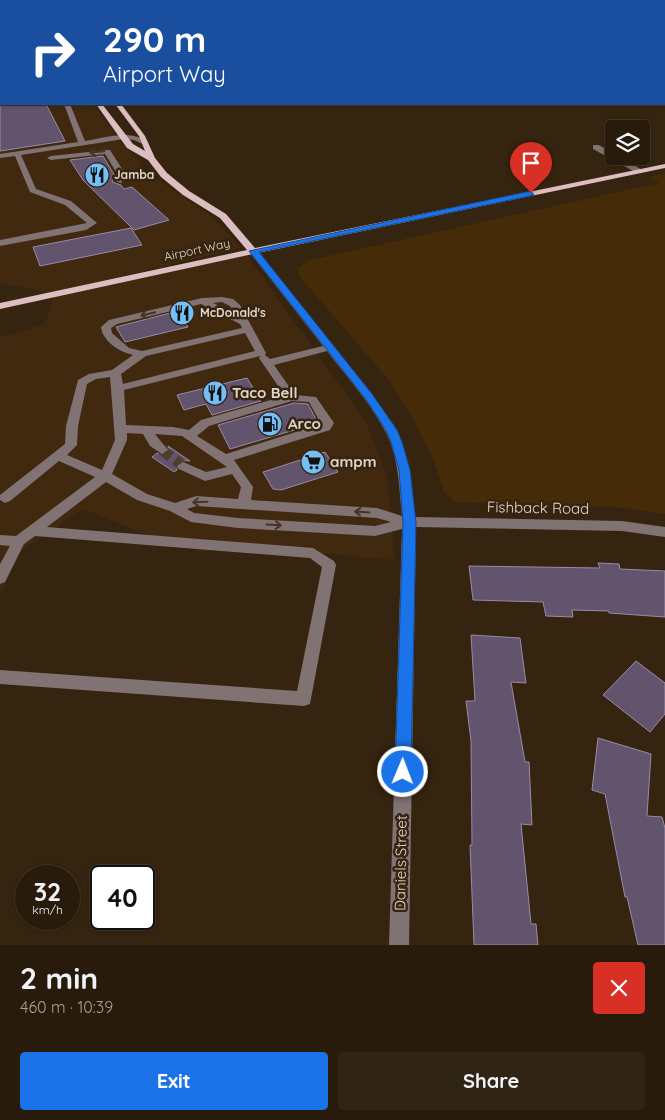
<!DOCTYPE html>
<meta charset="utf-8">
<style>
body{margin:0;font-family:Quicksand,sans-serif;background:#302414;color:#f1f3f6;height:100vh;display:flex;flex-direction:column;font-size:19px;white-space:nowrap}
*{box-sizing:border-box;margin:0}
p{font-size:16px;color:#a5a19d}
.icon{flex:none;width:28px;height:28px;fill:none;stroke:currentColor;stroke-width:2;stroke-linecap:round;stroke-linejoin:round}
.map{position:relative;height:945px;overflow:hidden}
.side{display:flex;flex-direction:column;background:#281b0b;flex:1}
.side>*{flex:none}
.guide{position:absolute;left:0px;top:0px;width:665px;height:105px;box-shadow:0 1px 4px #0004,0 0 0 1px #44392c;background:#1a4fa0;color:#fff;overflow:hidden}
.fabs{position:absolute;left:605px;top:120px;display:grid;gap:10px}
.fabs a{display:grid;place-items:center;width:45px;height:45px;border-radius:5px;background:#281b0b;box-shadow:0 1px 4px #0004,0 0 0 1px #44392c;font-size:25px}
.speed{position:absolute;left:15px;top:865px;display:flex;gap:10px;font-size:25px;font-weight:700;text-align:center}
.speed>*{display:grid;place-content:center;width:65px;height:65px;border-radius:50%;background:#281b0b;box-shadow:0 1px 4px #0004,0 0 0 1px #44392c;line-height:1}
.speed small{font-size:12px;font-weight:400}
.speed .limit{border:2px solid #111;border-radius:8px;background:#fff;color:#111}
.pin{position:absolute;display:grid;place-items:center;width:42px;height:42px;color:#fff;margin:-51px -21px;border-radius:50% 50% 50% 0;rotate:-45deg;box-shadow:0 0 5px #0007}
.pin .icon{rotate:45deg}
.me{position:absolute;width:55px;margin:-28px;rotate:1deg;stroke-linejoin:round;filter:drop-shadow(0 0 4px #0008)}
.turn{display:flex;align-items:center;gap:18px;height:105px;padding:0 20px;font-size:22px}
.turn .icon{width:65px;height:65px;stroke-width:2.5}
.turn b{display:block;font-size:35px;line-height:42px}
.round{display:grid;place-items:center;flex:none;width:52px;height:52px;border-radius:5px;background:#302414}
.headline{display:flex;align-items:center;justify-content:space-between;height:85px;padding:0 20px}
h1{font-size:30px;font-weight:700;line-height:38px}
.button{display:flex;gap:10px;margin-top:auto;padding:10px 20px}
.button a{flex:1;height:58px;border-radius:5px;background:#1a73e8;color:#fff;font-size:20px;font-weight:700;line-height:58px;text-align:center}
.button a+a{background:#302414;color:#f1f3f6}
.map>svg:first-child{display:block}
</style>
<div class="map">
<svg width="665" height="945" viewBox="0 0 665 945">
<rect width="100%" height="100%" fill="#35240f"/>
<g fill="#40290e">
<polygon points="0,0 22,1 1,1 1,104 93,104 121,142 146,171 213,218 241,248 52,293 0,283"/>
<polygon points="247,255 366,422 387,477 395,560 273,549 202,551 152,537 83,509 21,551 0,595 0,337 45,324 54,297"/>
</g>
<g fill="#462b08">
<polygon points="49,0 350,0 340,1"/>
<polygon points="665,173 665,514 616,507 455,502 444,492 433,458 411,415 389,380 300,277 297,269 310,260 659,183 650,177"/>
</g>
<g fill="#62546d" stroke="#9a8ba6">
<polygon points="0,104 46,104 65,141 0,151"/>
<polygon points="103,156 115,176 112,182 121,185 124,189 132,187 169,220 134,230 83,180 70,160"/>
<polygon points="131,228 142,245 40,266 33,247"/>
<polygon points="178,311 188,327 125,342 116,327"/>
<polygon points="247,378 261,401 212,415 206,404 184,410 177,395"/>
<polygon points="294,403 308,404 318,423 230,449 218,425"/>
<polygon points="168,446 190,461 182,460 176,464 177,470 174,472 152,457 157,453 163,456 170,450"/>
<polygon points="325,452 338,472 281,490 273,489 263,472"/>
<polygon points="598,563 619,564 620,569 665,571 665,617 609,613 609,611 572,610 573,617 546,616 543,602 473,600 469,566 600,568"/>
<polygon points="471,635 520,638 526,683 511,682 525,762 529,762 532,825 521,824 531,924 536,924 538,945 474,945 470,845 472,845 471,741 466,701 475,701"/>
<polygon points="636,661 665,683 665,714 650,732 603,695"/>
<polygon points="598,738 651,754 647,816 662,817 665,828 665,945 638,945 627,897 625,897 605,794 592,790"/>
</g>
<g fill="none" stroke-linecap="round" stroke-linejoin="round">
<polyline stroke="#4f3e2b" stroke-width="11" stroke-dasharray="11 5.5" stroke-linecap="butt" points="162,450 183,466"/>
<g fill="#817274" fill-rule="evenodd">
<polygon points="0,0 5,0 5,1 1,2"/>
<rect x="0" y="32" width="1" height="4"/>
<polygon points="0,46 1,47 1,51 0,50"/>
<polygon points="664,51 665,52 665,56 664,55"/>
<path d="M64,104h6l15,37c20,-3 46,-13 64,2l-4,2 -11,-5 -10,-1 -103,16 15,34 35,12 26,22 -11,7 -86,16v-6l87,-17 -22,-18 -35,-13 -15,-36 -15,2v-4l78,-12z"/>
<polygon points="593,145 599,145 614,154 614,156 618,156 644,171 637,173 593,149"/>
<polygon points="107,150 110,150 126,175 121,183 114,181 118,175 105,154 51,160 47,158 51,156"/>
<path d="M250,249h6l116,145 25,36 13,40 5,47 207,4 43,6v10l-43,-6 -206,-4 -7,418h-20l13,-416 -27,7 -137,-8 -47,-6 -21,-11 -33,-11 -31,-18 -59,45 266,21 21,13 2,4 -26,139 -6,2 -304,-22v-14l297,21 25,-124 -12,-9 -275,-22 -11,8 -19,38 -5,2v-20l10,-18 -10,-1v-10l16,1 79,-59 -36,-16 -49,40 -5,2 -5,-3v-5l65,-51 1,-18 12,-46 11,-6 23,-4 21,-15c-13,-3 -30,-13 -32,-28l8,-7 93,-22 20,-1 11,2 7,6 26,48 -1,2 5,4 53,-13 -73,-93zM222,302l8,4 6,8 -23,-11zM201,304l39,20 2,4 -100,23 -13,-3 -17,-15 -1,-5 6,-4zM245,333l10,18 -132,33 -2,-10 25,-18zM327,351c19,25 42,50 57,78 15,26 15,58 18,87l-25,-8 -126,-8 2,-13 -19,-27 96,-30 4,-7 -18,-26 -21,-2 -21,-30zM260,356l-1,2 26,38 -84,24 -12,10 -16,-3 -47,-2 -2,-35zM110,377l5,63 -13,30 -35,-15 10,-10 1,-19 9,-42 9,-5zM292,401l17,1 12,22 -95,30 -29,-18 12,-10zM127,433l16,1 7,12 12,8 6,-4 -13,-16 27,2 45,31 -21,5 -23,-10 -6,4 2,3 26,12 27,-7 9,13 -3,12 -42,-3 -21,7 -28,-9 -35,-20 15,-34zM196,506l181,12 14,4 -16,4 -137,-8 -44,-5 -7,-4z"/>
</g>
<g fill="#dcbdc0" fill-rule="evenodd">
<polygon points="24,0 29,0 29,1 25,1"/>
<polygon points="39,0 44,0 44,1 40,1"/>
<polygon points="96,104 102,104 133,144 145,151 139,136 115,104 121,104 145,136 155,158 167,173 189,191 226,214 255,248 665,164 665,168 253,254 0,309 0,303 247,250 220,218 183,195 161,177 148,160 127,148"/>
</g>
</g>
<defs><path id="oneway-shaft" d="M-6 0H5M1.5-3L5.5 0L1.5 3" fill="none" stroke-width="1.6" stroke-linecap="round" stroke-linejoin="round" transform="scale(1.25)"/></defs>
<g stroke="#443423">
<use href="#oneway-shaft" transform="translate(97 152) rotate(175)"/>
<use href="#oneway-shaft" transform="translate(148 314) rotate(167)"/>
<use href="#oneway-shaft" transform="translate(200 502) rotate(178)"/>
<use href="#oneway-shaft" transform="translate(362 512) rotate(-176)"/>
<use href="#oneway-shaft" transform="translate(274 525) rotate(3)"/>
</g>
<polygon fill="#1a73e8" stroke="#114b97" points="531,191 534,195 259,252 372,394 397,430 402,442 410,470 416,522 411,772 409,777 403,780 398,777 395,772 403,522 399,470 391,442 386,430 365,398 249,251"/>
<defs>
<symbol id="restaurant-disc" viewBox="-11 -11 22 22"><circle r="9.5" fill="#74c0f6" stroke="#35240f"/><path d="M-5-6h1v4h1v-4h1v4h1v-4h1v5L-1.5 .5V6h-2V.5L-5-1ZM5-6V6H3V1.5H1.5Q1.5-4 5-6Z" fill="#111"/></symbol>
<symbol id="fuel-disc" viewBox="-11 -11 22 22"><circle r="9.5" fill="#74c0f6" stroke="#35240f"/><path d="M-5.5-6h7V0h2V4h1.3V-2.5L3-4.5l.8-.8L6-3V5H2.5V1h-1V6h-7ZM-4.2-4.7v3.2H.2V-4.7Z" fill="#111"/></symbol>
<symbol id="supermarket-disc" viewBox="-11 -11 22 22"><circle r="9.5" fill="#74c0f6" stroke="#35240f"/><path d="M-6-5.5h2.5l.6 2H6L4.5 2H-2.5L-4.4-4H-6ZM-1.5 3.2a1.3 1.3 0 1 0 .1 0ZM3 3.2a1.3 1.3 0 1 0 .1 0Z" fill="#111"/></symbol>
</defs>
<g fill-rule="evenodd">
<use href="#restaurant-disc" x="83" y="161" width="28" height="28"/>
<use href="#restaurant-disc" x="168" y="299" width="28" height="28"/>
<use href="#restaurant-disc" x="201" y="379" width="28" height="28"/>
<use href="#fuel-disc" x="256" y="410" width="28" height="28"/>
<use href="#supermarket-disc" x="299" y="448" width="28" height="28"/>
</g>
<g text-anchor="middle" stroke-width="5" stroke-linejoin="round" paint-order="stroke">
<g font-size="12" font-weight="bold" fill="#e0d4c7" stroke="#35240f" text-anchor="start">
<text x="114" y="179">Jamba</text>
<text x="200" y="317">McDonald's</text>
</g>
<g font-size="12" fill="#e0d4c7" stroke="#35240f">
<text transform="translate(197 250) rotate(-12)" y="4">Airport Way</text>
</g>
<g font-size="15" font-weight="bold" fill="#e0d4c7" stroke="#35240f" text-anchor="start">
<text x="232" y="398">Taco Bell</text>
<text x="288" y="429">Arco</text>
<text x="330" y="467">ampm</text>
</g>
<g font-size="15" fill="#e0d4c7" stroke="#35240f">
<text transform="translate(538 508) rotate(1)" y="5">Fishback Road</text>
<text transform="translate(401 863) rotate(-89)" y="5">Daniels Street</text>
</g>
</g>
</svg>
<div class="fabs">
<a><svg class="icon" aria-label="layers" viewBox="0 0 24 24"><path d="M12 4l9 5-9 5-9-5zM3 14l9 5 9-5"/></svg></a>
</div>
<div class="speed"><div>32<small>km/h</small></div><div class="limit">40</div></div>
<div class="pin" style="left:531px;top:193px;background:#d93025"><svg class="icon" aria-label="arrive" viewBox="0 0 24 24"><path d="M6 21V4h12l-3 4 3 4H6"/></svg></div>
<svg class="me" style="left:403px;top:772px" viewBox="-20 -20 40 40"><circle r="17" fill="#1a73e8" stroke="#fff" stroke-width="3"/><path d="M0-11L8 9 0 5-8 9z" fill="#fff"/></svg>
<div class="guide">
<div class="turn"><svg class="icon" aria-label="right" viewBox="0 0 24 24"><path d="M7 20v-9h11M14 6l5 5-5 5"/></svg><div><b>290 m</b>Airport Way</div></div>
</div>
</div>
<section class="side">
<div class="headline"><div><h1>2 min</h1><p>460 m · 10:39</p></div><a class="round" style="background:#d93025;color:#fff"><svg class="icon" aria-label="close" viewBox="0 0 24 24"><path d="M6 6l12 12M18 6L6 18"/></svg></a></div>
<div class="button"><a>Exit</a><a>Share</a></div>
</section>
